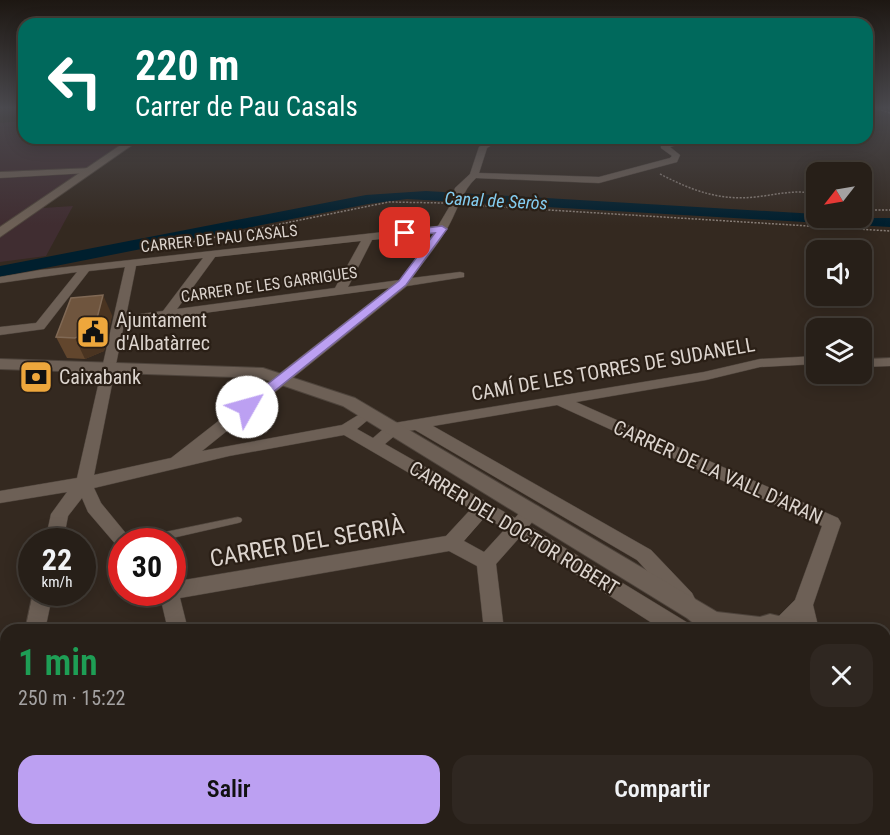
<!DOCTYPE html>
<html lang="es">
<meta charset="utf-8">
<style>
body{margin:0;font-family:"Roboto Condensed",sans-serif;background:#2f2721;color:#f1f3f6;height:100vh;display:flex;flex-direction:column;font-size:22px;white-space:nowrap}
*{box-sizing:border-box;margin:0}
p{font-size:20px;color:#a4a2a2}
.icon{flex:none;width:33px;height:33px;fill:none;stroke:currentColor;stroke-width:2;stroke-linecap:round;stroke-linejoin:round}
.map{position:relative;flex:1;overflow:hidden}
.drawer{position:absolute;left:0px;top:624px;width:891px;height:212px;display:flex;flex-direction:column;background:#271f18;border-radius:18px 18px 0 0;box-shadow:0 3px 15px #0003,0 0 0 2px #433d37}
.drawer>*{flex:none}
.hud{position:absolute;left:18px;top:18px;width:855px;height:126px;border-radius:18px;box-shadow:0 3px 15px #0003,0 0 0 2px #433d37;background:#00695c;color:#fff;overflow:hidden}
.needle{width:39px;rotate:239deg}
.fabs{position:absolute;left:806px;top:162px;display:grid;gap:12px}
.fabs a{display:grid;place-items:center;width:66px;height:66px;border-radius:12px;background:#271f18;box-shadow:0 3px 15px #0003,0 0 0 2px #433d37;font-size:30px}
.speed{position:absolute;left:18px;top:528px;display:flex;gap:12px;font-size:30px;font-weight:700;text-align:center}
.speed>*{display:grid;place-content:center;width:78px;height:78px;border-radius:50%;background:#271f18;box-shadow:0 3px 15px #0003,0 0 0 2px #433d37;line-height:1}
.speed small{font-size:15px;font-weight:400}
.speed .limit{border:9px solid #d22;background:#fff;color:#111}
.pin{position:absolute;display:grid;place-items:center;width:51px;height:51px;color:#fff;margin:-26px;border-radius:12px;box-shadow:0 3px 9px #0006}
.me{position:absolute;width:66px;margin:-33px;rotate:52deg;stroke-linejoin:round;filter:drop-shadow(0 0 4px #0008)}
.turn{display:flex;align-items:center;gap:21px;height:126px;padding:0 18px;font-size:27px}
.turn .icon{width:78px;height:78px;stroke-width:2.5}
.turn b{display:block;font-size:42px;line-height:51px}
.round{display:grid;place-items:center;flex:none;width:63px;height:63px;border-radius:18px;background:#2f2721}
.overview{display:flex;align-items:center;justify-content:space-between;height:102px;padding:0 18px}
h1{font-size:36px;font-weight:600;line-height:45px;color:#1e9e55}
.button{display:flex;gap:12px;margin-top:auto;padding:12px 18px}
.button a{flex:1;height:69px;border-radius:18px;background:#bca0f2;color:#111;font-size:24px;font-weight:600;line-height:69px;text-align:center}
.button a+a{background:#2f2721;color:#f1f3f6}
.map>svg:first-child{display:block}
</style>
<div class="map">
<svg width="890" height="835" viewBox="0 0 890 835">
<rect width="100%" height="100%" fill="#342920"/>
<polygon fill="#3f2e21" points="502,830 731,830 729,835 502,835"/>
<polygon fill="#402d31" points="24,121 24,138 138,138 43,208 73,206 46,256 0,262 0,123"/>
<g fill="#001f2e">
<polygon points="426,191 816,214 816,218 890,218 890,227 407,199 368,204 0,277 0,266 366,195"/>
<polygon points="254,830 492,830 490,835 255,835"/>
</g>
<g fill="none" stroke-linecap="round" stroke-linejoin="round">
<defs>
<polygon id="lane" points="238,517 241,518 242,520 241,522 238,523 155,542 132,542 133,539 136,538"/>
<g id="street">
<path d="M492,138h10l-15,10 -8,25 120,4 71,-19 2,-2 -11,-8v-4l26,-6h13l-30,9 10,8 -3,7 -78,21 -123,-5c-14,13 -18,31 -28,49 -10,18 -24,34 -36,51l48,-6 4,1v4l-57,9 -205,165 140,-26 26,-16 7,5 -18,15 16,9 16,-14 5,-1 310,-51 56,-13 56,-3v8l-56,3 -54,13 -130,22 262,116 3,5 -28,82 6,25h-20l-1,-5 -5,5h-18l-2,-4 3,-7 19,-19 27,-74 -265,-121 -124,21 218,124 41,43 3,6 -3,6 -7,3 -7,-3 -41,-45 -222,-130 -16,2 -14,12 130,74c7,-8 12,-15 23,-12l3,5 -12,15 159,97 3,7h-28l-144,-92 -23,26 8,66h-20l-7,-64 -28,-15 -269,47 8,32h-20l-9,-38h13v-10l274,-46 25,-27 -127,-74 -115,21 -135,32 7,15 32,39h-11v7l-4,-2 -30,-35 -6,-14 -14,18 -5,26h-18l6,-28 16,-22 -67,11v-12l77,-13 48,-211 -36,4 -45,58 -44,6v-8l36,-4 41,-51 -77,11v-6l40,-7 398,-44 13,-22 4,-16 15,-14 9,-27zM434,233l-34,47 -52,7 24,-47zM361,241l-26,47 -158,21 38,-52zM203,258l-40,53 -37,5 10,-50zM389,288l-218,170 -77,17 30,-151zM485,517l20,12 -21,23 -20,-11z"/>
<polygon points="91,168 92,170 88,173 0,178 0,172"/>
<polygon points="890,358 890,366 861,367 861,359"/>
<polygon points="33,592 53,592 45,630 25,630"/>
<polygon points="6,634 6,654 0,656 0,636"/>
<polygon points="738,830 764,830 762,835 736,835"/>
</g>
<g id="secondary">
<polygon points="131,138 142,138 0,237 0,227"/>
<polygon points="0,359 263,368 355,398 717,612 760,617 770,614 804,622 807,630 702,630 687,618 343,406 261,378 0,369"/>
<polygon points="885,706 890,708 890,737 885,735"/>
</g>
</defs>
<use href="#lane" stroke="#4e443c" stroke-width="1"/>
<use href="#street" stroke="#4e443c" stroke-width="1"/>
<use href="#secondary" stroke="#4e443c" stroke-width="2"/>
<g stroke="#887e77" stroke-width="1.5" stroke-dasharray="2 1.5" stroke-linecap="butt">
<polyline points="878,109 890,113"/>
<path d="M660,174c31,16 59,27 95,23 21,-2 40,-8 61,-3"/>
<polyline points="468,205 890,231"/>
<polyline points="861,210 890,210"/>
<polyline points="152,250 389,202 444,203"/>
</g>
<use href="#lane" fill="#6d6056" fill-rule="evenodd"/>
<use href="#street" fill="#6d6056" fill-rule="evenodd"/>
<use href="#secondary" fill="#6d6056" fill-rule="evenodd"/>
</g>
<polygon fill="#62462d" points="112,315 104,351 85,359 67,358 56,337"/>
<g fill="#4a3421">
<polygon points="103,295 112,315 104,351 85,359 75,338"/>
<rect x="233" y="830" width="10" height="5"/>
</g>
<g fill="#6f553e" stroke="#806955" stroke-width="1.5">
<polygon points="103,295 94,330 75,338 56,337 71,298"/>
<polygon points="22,830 233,830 233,835 15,835 16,832"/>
</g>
<linearGradient id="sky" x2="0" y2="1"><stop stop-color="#1d1712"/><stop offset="0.48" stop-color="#4a494e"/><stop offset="1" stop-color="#4a494e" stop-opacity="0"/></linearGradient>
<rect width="890" height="225" fill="url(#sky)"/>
<polygon fill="#bca0f2" stroke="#7a689d" stroke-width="1.5" points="442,226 447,229 406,285 251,410 242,410 242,404 399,281 435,233 405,236 400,233 402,231"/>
<defs>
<symbol id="civic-square" viewBox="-11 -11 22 22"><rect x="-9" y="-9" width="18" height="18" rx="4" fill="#eea73c" stroke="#2a1f16"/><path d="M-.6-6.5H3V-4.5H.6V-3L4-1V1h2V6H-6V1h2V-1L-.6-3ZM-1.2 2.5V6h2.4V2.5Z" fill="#111"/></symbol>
<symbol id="bank-square" viewBox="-11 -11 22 22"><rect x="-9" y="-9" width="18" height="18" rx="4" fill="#eea73c" stroke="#2a1f16"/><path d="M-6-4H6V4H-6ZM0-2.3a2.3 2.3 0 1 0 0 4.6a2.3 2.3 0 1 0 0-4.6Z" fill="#111"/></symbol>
</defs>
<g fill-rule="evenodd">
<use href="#civic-square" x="74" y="313" width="38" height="38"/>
<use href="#bank-square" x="17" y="358" width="38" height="38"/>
</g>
<g text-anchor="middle" stroke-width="4.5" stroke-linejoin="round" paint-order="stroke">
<g font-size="16" fill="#dcd4ce" stroke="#2a1f16">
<text transform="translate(219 238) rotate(-6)" y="6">CARRER DE PAU CASALS</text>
<text transform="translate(269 284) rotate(-8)" y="6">CARRER DE LES GARRIGUES</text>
</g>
<g font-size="18" font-style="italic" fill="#84cdf1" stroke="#2a1f16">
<text transform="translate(496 201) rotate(3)" y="6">Canal de Seròs</text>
</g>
<g font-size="20" fill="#dcd4ce" stroke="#2a1f16" text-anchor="start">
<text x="116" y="327">Ajuntament<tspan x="116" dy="23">d'Albatàrrec</tspan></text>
<text x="59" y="384">Caixabank</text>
</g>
<g font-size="20" fill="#dcd4ce" stroke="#2a1f16">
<text transform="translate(613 369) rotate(-10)" y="7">CAMÍ DE LES TORRES DE SUDANELL</text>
<text transform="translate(718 472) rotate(24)" y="7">CARRER DE LA VALL D'ARAN</text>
<text transform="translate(514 528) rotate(31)" y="7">CARRER DEL DOCTOR ROBERT</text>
</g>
<g font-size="24" fill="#dcd4ce" stroke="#2a1f16">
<text transform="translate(307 542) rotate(-10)" y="8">CARRER DEL SEGRIÀ</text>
</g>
</g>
</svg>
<div class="fabs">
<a><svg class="needle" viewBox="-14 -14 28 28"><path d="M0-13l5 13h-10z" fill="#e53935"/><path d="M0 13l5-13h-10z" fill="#a4a2a2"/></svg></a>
<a><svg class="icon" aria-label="sound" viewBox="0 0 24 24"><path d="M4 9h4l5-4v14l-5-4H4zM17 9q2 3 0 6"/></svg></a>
<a><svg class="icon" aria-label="layers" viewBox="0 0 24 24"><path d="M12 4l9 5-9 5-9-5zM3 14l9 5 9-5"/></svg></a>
</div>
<div class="speed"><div>22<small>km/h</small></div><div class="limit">30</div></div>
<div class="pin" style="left:405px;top:233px;background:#d93025"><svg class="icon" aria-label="arrive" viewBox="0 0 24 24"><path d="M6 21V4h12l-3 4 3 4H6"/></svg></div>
<svg class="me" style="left:247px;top:407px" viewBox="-20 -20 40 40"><circle r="19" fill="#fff"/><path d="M0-13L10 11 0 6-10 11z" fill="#bca0f2"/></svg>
<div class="hud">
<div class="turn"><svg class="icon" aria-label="left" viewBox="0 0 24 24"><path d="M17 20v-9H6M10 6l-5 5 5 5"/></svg><div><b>220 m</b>Carrer de Pau Casals</div></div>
</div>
<section class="drawer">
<div class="overview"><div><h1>1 min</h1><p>250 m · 15:22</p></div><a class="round"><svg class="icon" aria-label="close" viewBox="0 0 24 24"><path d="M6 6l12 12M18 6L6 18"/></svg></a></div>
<div class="button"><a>Salir</a><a>Compartir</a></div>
</section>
</div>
